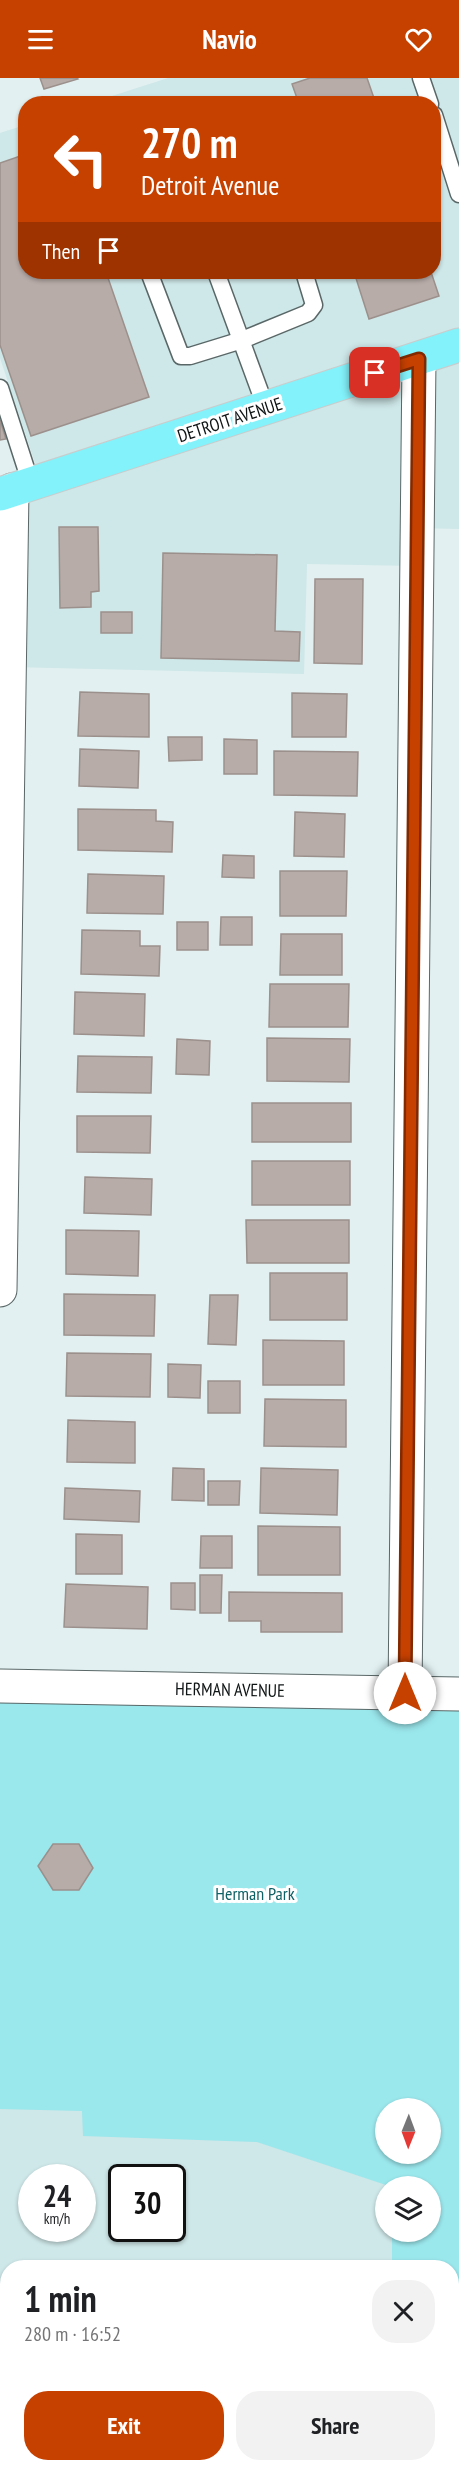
<!DOCTYPE html>
<meta charset="utf-8">
<style>
body{margin:0;font-family:"PT Sans Narrow",sans-serif;background:#f2f2f2;color:#202124;height:100vh;display:flex;flex-direction:column;font-size:22px;white-space:nowrap}
*{box-sizing:border-box;margin:0}
p{font-size:20px;color:#757577}
.icon{flex:none;width:33px;height:33px;fill:none;stroke:currentColor;stroke-width:2;stroke-linecap:round;stroke-linejoin:round}
.map{position:relative;flex:1;overflow:hidden}
.sheet{position:absolute;left:0px;top:2182px;width:459px;height:212px;display:flex;flex-direction:column;background:#fff;border-radius:24px 24px 0 0;box-shadow:0 2px 4px #0004}
.sheet>*{flex:none}
.banner{position:absolute;left:18px;top:18px;width:423px;height:183px;border-radius:24px;box-shadow:0 2px 4px #0004;background:#c64000;color:#fff;overflow:hidden}
.needle{width:39px;rotate:181deg}
.tools{position:absolute;left:375px;top:2020px;display:grid;gap:12px}
.tools a{display:grid;place-items:center;width:66px;height:66px;border-radius:50%;background:#fff;box-shadow:0 2px 4px #0004;font-size:30px}
.speed{position:absolute;left:18px;top:2086px;display:flex;gap:12px;font-size:30px;font-weight:700;text-align:center}
.speed>*{display:grid;place-content:center;width:78px;height:78px;border-radius:50%;background:#fff;box-shadow:0 2px 4px #0004;line-height:1}
.speed small{font-size:15px;font-weight:400}
.speed .limit{border:3px solid #111;border-radius:9px;background:#fff;color:#111}
.pin{position:absolute;display:grid;place-items:center;width:51px;height:51px;color:#fff;margin:-26px;border-radius:12px;box-shadow:0 3px 9px #0006}
.me{position:absolute;width:66px;margin:-33px;rotate:0deg;stroke-linejoin:round;filter:drop-shadow(0 0 4px #0008)}
.turn{display:flex;align-items:center;gap:21px;height:126px;padding:0 24px;font-size:27px}
.turn .icon{width:78px;height:78px;stroke-width:2.5}
.turn b{display:block;font-size:42px;line-height:51px}
.then{display:flex;align-items:center;height:57px;padding:0 24px;background:#0003;gap:12px;font-size:22px}
.round{display:grid;place-items:center;flex:none;width:63px;height:63px;border-radius:24px;background:#f2f2f2}
.head{display:flex;align-items:center;justify-content:space-between;height:102px;padding:0 24px}
h1{font-size:36px;font-weight:700;line-height:45px}
.primary-button{display:flex;gap:12px;margin-top:auto;padding:12px 24px}
.primary-button a{flex:1;height:69px;border-radius:24px;background:#c64000;color:#fff;font-size:24px;font-weight:700;line-height:69px;text-align:center}
.primary-button a+a{background:#f2f2f2;color:#202124}
header{display:flex;justify-content:space-between;align-items:center;height:78px;padding:0 24px;background:#c64000;color:#fff;font-size:27px;font-weight:700}
.map>svg:first-child{display:block}
</style>
<header><svg class="icon" aria-label="menu" viewBox="0 0 24 24"><path d="M4 6h16M4 12h16M4 18h16"/></svg>Navio<svg class="icon" aria-label="heart" viewBox="0 0 24 24"><path d="M12 20l-8-8c-3-5 5-10 8-4 3-6 11-1 8 4z"/></svg></header>
<div class="map">
<svg width="459" height="2393" viewBox="0 0 459 2393">
<rect width="100%" height="100%" fill="#e2f0f1"/>
<g fill="#cee7e8" fill-rule="evenodd">
<polygon points="168,0 459,0 459,451 418,450 417,488 307,486 304,596 11,589 0,416 41,403 0,280 0,55 25,47 26,194 434,194 434,26 90,25"/>
<path d="M0,2012l413,11 13,8h-40v45h44l1,-43 28,17v343h-459zM32,2100h50v51h-50zM122,2100h50v51h-50zM386,2109h44v45h-44zM8,2190h444v196h-444z"/>
</g>
<path fill="#9ae7ec" fill-rule="evenodd" d="M0,1608l459,8v594l-7,-1v-19h-60v-36h38v-45h-38l-135,-45 -174,-6 -1,-25 -82,-2zM386,2031h44v45h-44z"/>
<g fill="#b8aca8" stroke="#9c908c" stroke-width="1.5">
<polygon points="40,0 77,0 78,1 44,11"/>
<polygon points="310,0 367,0 376,26 299,26 292,6"/>
<polygon points="26,76 26,194 106,194 149,319 31,358 0,267 0,85"/>
<polygon points="354,194 431,194 439,218 369,241"/>
<polygon points="0,342 6,361 0,362"/>
<polygon points="59,449 98,449 99,513 91,514 91,529 60,530"/>
<polygon points="163,475 277,477 275,553 300,554 299,583 161,580"/>
<polygon points="315,501 363,501 362,586 314,585"/>
<rect x="101" y="534" width="31" height="21"/>
<polygon points="80,614 149,616 149,659 78,658"/>
<polygon points="292,615 347,616 346,659 292,659"/>
<polygon points="168,659 202,659 202,682 169,683"/>
<polygon points="224,661 257,662 257,696 224,696"/>
<polygon points="80,671 139,673 138,710 79,708"/>
<polygon points="274,673 358,674 357,718 274,717"/>
<polygon points="78,731 156,732 156,743 173,744 172,774 78,772"/>
<polygon points="295,734 345,736 344,779 294,778"/>
<polygon points="223,777 254,778 254,800 222,799"/>
<polygon points="280,793 347,793 346,838 280,838"/>
<polygon points="88,796 164,798 163,836 87,835"/>
<polygon points="221,839 252,839 252,867 220,867"/>
<rect x="177" y="844" width="31" height="28"/>
<polygon points="82,852 140,853 140,868 160,868 159,898 81,896"/>
<polygon points="281,856 342,856 342,897 280,897"/>
<polygon points="270,906 349,906 348,949 269,949"/>
<polygon points="75,914 145,916 144,958 74,956"/>
<polygon points="267,960 350,961 349,1004 267,1003"/>
<polygon points="177,961 210,963 209,997 176,996"/>
<polygon points="78,978 152,979 151,1015 77,1014"/>
<rect x="252" y="1025" width="99" height="39"/>
<polygon points="77,1038 151,1038 150,1075 77,1074"/>
<rect x="252" y="1083" width="98" height="44"/>
<polygon points="85,1099 152,1101 151,1137 84,1135"/>
<polygon points="246,1142 349,1142 349,1185 247,1185"/>
<polygon points="66,1152 139,1153 138,1198 66,1196"/>
<rect x="270" y="1195" width="77" height="47"/>
<polygon points="64,1216 155,1217 154,1258 64,1257"/>
<polygon points="210,1217 238,1217 236,1267 208,1266"/>
<polygon points="263,1262 344,1263 344,1307 263,1307"/>
<polygon points="67,1275 151,1276 150,1319 66,1318"/>
<polygon points="168,1286 201,1287 200,1320 168,1319"/>
<rect x="208" y="1303" width="32" height="32"/>
<polygon points="265,1321 346,1322 346,1369 264,1368"/>
<polygon points="68,1342 135,1344 135,1385 67,1384"/>
<polygon points="173,1390 204,1391 204,1423 172,1422"/>
<polygon points="261,1390 338,1392 337,1437 260,1435"/>
<polygon points="208,1403 240,1403 239,1427 208,1427"/>
<polygon points="65,1410 140,1413 139,1444 64,1441"/>
<polygon points="258,1448 340,1449 340,1497 258,1497"/>
<polygon points="76,1456 122,1457 122,1496 76,1496"/>
<polygon points="201,1458 232,1458 232,1490 200,1490"/>
<polygon points="200,1497 222,1497 221,1535 200,1535"/>
<polygon points="171,1505 195,1505 195,1532 171,1531"/>
<polygon points="66,1506 148,1509 147,1551 64,1549"/>
<polygon points="229,1514 342,1515 342,1554 261,1554 261,1543 229,1543"/>
<polygon points="53,1766 79,1766 93,1790 79,1812 53,1812 38,1788"/>
</g>
<g fill="none" stroke-linecap="round" stroke-linejoin="round">
<defs>
<g id="service">
<polyline points="421,0 430,26"/>
<polyline points="434,37 459,116"/>
<polyline points="149,194 181,278 190,278 242,262 308,235 314,227 304,194"/>
<polyline points="216,194 266,330"/>
<polyline points="0,310 31,406"/>
</g>
<g id="minor">
<polyline points="0,1212 12,412"/>
<polyline points="0,1608 459,1616"/>
<polyline points="405,1615 419,281"/>
</g>
<polyline id="primary" points="0,416 459,267"/>
</defs>
<use href="#service" stroke="#5a6767" stroke-width="19"/>
<use href="#minor" stroke="#5a6767" stroke-width="35"/>
<use href="#primary" stroke="#cacbcb" stroke-width="35"/>
<use href="#service" stroke="#fff" stroke-width="16"/>
<use href="#minor" stroke="#fff" stroke-width="33"/>
<use href="#primary" stroke="#83f2fa" stroke-width="33"/>
</g>
<g fill="none" stroke-linecap="round" stroke-linejoin="round">
<defs>
<polyline id="route" points="375,295 419,281 405,1615"/>
</defs>
<use href="#route" stroke="#812a00" stroke-width="15"/>
<use href="#route" stroke="#c64000" stroke-width="10"/>
</g>
<g text-anchor="middle" stroke-width="6" stroke-linejoin="round" paint-order="stroke">
<g font-size="18" fill="#0e1313" stroke="#fff">
<text transform="translate(230 342) rotate(-18)" y="6">DETROIT AVENUE</text>
<text transform="translate(230 1612) rotate(1)" y="6">HERMAN AVENUE</text>
</g>
<g font-size="18" fill="#106166" stroke="#fff">
<text x="255" y="1822">Herman Park</text>
</g>
</g>
</svg>
<div class="tools">
<a><svg class="needle" viewBox="-14 -14 28 28"><path d="M0-13l5 13h-10z" fill="#e53935"/><path d="M0 13l5-13h-10z" fill="#757577"/></svg></a>
<a><svg class="icon" aria-label="layers" viewBox="0 0 24 24"><path d="M12 4l9 5-9 5-9-5zM3 14l9 5 9-5"/></svg></a>
</div>
<div class="speed"><div>24<small>km/h</small></div><div class="limit">30</div></div>
<div class="pin" style="left:375px;top:295px;background:#d93025"><svg class="icon" aria-label="arrive" viewBox="0 0 24 24"><path d="M6 21V4h12l-3 4 3 4H6"/></svg></div>
<svg class="me" style="left:405px;top:1615px" viewBox="-20 -20 40 40"><circle r="19" fill="#fff"/><path d="M0-13L10 11 0 6-10 11z" fill="#c64000"/></svg>
<div class="banner">
<div class="turn"><svg class="icon" aria-label="left" viewBox="0 0 24 24"><path d="M17 20v-9H6M10 6l-5 5 5 5"/></svg><div><b>270 m</b>Detroit Avenue</div></div>
<div class="then">Then<svg class="icon" aria-label="arrive" viewBox="0 0 24 24"><path d="M6 21V4h12l-3 4 3 4H6"/></svg></div>
</div>
<section class="sheet">
<div class="head"><div><h1>1 min</h1><p>280 m · 16:52</p></div><a class="round"><svg class="icon" aria-label="close" viewBox="0 0 24 24"><path d="M6 6l12 12M18 6L6 18"/></svg></a></div>
<div class="primary-button"><a>Exit</a><a>Share</a></div>
</section>
</div>
